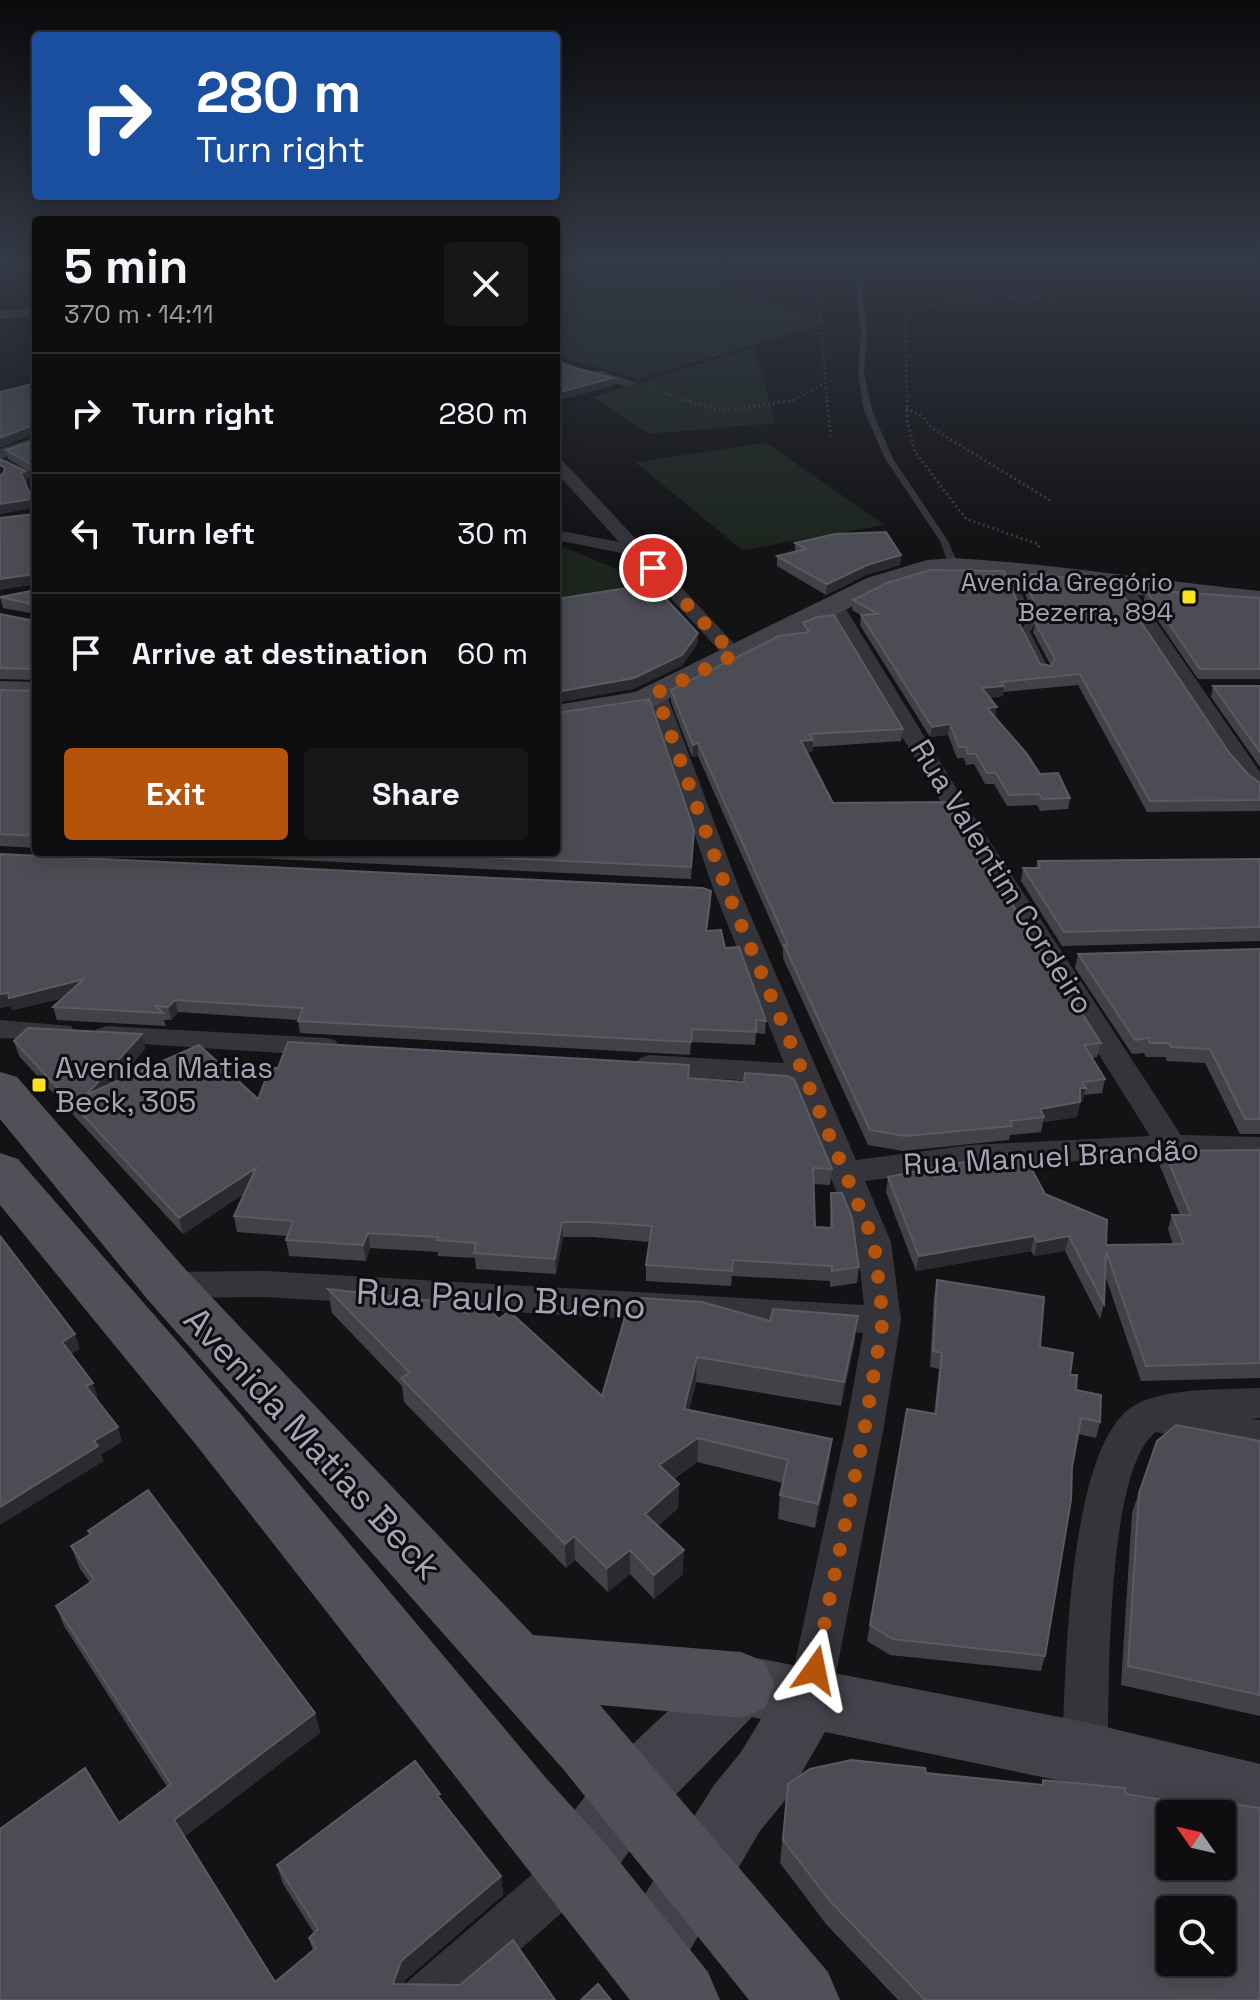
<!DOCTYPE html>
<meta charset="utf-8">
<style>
body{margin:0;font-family:"Space Grotesk",sans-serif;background:#171719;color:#f1f3f6;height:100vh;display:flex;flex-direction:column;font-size:30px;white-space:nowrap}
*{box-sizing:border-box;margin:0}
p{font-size:26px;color:#9b9c9f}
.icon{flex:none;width:44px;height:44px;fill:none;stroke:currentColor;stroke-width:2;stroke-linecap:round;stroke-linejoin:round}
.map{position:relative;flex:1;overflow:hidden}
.sheet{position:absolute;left:32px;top:216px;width:528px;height:640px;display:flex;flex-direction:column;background:#0e0e10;border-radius:8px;box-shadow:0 4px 20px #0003,0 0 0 2px #2e2e30}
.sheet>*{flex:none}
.banner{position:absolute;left:32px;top:32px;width:528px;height:168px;border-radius:8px;box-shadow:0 4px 20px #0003,0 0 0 2px #2e2e30;background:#1a4fa0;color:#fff;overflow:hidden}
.needle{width:52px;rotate:304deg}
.fabs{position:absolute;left:1156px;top:1800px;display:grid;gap:16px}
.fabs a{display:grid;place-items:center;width:80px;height:80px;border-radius:8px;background:#0e0e10;box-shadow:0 4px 20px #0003,0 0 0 2px #2e2e30;font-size:40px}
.pin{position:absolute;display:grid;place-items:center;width:68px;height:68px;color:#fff;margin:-34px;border:4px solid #fff;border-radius:50%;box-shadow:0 2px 8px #0007}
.me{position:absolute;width:88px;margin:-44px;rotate:12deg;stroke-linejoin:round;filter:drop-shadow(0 0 6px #0008)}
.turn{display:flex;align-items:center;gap:28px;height:168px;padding:0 32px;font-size:36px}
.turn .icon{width:104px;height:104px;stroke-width:2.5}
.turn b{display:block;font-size:56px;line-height:68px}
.round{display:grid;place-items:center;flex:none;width:84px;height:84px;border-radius:8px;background:#171719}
.head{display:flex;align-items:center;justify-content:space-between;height:136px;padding:0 32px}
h1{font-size:48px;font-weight:700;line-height:60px}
.primary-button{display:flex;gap:16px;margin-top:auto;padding:16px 32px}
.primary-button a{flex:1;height:92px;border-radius:8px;background:#b45309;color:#fff;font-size:32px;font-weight:700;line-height:92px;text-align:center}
.primary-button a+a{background:#171719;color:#f1f3f6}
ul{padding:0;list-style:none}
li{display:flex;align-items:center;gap:24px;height:120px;padding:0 32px;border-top:2px solid #2e2e30}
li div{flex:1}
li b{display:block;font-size:30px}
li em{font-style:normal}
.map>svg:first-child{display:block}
</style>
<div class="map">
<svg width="1260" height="2000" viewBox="0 0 1260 2000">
<rect width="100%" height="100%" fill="#131315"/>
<g fill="#1d251f">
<polygon points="561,260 659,260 827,323 639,379 556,356 556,262"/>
<polygon points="754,347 776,423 649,434 592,397"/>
<polygon points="766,443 885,525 742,550 635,462"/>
<polygon points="556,544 615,568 640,592 556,605"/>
</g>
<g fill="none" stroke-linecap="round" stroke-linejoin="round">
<g stroke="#3a3a41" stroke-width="2" stroke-dasharray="2 3" stroke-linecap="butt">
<polyline points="725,260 819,299 827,402"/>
<polyline points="1225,260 1227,264 1238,266"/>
<polyline points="1192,277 1260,261"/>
<polyline points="650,389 692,402"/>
<polyline points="784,402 794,400 825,383"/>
<path d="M907,402l-2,-91c50,-10 97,-13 148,-15 31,-2 48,3 79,-6"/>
</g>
<g stroke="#3a3a41" stroke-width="3" stroke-dasharray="2 3" stroke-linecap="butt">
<polyline points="685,400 723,411 795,400"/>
<polyline points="827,400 831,436"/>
<polyline points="907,400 907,420 915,452 966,519 1038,544 1040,550"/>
<polyline points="906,408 923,417 932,428 1051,501"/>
</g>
<g fill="#34343a" fill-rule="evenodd">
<polygon points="789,260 863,267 906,262 1159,268 1177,265 1178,260 1184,260 1181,267 1159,272 906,266 866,270 862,296 867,331 864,373 872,410 892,457 948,541 959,566 954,569 949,566 940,541 884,457 864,410 858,373 861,331 856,296 860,270"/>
<polygon points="0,459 36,476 36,481 0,464"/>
<polygon points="1006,566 1011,569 1035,624 1030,632 1050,671 1049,673 1041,673 1020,632 1025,624 1001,569"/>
</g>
<g fill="#34343a" fill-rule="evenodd">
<polygon points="36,308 36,316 0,319 0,311"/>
<path d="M556,358l30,13h16l35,12 -7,4c-26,-7 -50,-9 -74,-20z"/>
<polygon points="36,437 36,447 0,459 0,449"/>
<polygon points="556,458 562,460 741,651 744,655 741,659 727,659 631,555 556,540 556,530 619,542 556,472"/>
<path d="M1121,579l7,2 132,191v22c-23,-6 -128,-178 -148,-209z"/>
<path d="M834,600l10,6 128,208 209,321 79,2v22c-133,-3 -264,4 -395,22l26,61 10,78 -18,112 -52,267 -6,15 -16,6 -16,-6 -6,-15 58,-267 18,-99 -598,-36 -98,1 -12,-4 -5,-9 5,-9 12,-4 98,-1 599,34 -7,-63 -65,-159 -142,-8 -10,-3 -5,-7 5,-7 10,-3 134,8 -70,-172 -68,-198 10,-6 10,6 74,198 116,269 114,-15 180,-9 -202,-322 -124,-208z"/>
<polygon points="0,1020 71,1026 75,1032 71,1038 61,1041 0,1038"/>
<polygon points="107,1026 325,1038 335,1040 340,1047 335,1054 325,1056 97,1041 93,1035 97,1029"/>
<path d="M1260,1388v30l-8,1 8,1v32l-104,-20c-50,36 -47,258 -48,322l-7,16 -16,6 -16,-6 -7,-16c4,-75 4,-310 73,-349 32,-18 87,-15 125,-17z"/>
<polygon points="575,1845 592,1852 599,1869 592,1886 463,2000 400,2000 407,1982 558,1852"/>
</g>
<g fill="#42424a" fill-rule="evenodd">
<path d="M954,558c102,6 204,23 306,33v16l-139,-14 -96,-15 -95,-2 -45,14 -231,116 -98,17v-18l79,-13 232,-114 60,-18z"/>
<polygon points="0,681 36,682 36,700 0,699"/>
<path d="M741,1655l344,67 175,42v66l-38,-10v-6h-26l-111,-28 -260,-54 -38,66 -27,33 -89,151 -25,11 -25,-11 -11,-25 11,-25 93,-147 27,-33 20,-33 -9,-2 -100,102 -52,73 -24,10 -24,-10 -10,-24c34,-83 114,-144 177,-204z"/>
</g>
<g fill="#505059" fill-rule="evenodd">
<polygon points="0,1072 17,1077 186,1270 533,1635 741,1652 765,1662 775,1685 765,1708 741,1718 600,1705 828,1972 840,2000 749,2000 563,1769 148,1300 0,1119"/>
<polygon points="0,1153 18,1159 239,1412 546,1778 603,1841 708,1972 720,2000 630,2000 197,1446 0,1205"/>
</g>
</g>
<g fill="#414148">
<polygon points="0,260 36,260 36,267 0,268"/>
<polygon points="36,440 36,475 8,459 6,450"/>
<polygon points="36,512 36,848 0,846 0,690 35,691 35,680 0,679 0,614 35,621 35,614 3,608 0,597 36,590 36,584 0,590"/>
<polygon points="795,543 901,555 900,565 866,575 826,595 777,566 777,556 795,552"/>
<polygon points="1022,574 1230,754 1249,775 1260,783 1260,811 1147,812 1078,685 1003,692 1003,696 989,698 995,718 1040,774 1070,798 1068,809 1040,811 1037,805 1007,806 994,784 985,784 974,764 966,765 964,758 957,758 948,735 930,737 860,625 861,615 852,610 853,600 1023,614 1020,626 1040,664 1051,666 1033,632 1036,620 1021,584"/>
<polygon points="1146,590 1260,598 1260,679 1198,679 1144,600"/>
<polygon points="803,623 903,729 901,741 813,747 812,752 807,753 833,803 981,868 1101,1043 1097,1057 1092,1058 1105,1079 1102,1093 1084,1095 1082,1102 1080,1102 1077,1117 1043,1122 1041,1132 1010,1135 1009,1140 903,1151 868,1145 783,958 783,949 698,756 692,757 671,702 671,690 803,633"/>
<polygon points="1213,686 1260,686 1260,767 1211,697"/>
<polygon points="649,699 694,830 691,879 126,852 556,852"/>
<polygon points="0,854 711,903 707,931 725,948 766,1021 765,1034 756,1033 755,1045 691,1042 690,1055 300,1033 298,1020 178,1012 171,1020 164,1020 166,1026 57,1020 53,1007 64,998 12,1010 11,1006 0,1008"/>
<polygon points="1260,859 1260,941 1062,946 1021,881 1023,868 1036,868 1038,861"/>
<polygon points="1260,949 1260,1134 1240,1134 1205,1063 1167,1061 1165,1057 1146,1057 1144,1053 1132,1054 1075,968 1078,954"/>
<polygon points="142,1034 145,1049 116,1082 258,1099 688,1078 832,1169 830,1185 814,1184 815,1227 830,1228 831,1193 859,1267 857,1283 830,1287 830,1281 732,1276 731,1286 646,1281 646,1265 650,1242 593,1237 563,1237 556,1274 476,1269 475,1258 438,1256 438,1252 370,1248 366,1261 289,1256 286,1240 287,1236 237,1232 234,1216 245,1193 183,1234 19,1056 14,1041"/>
<polygon points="1259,1147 1260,1147 1260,1378 1141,1381 1105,1275 1104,1304 1100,1319 1065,1251 1034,1256 1031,1251 916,1271 886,1192 888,1177 1045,1194 1106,1245 1173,1244 1168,1229 1172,1215 1180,1215 1160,1166 1164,1151 1258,1150"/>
<polygon points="937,1280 1040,1347 1070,1375 1076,1390 1100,1422 1096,1438 1078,1434 1072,1467 1045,1656 1041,1671 890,1655 867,1641 907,1409 934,1414 939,1369 930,1367 934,1296"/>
<polygon points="328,1289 467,1314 499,1319 602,1396 770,1321 855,1341 841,1406 696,1382 689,1410 829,1463 815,1528 778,1519 780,1495 783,1483 697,1462 674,1479 679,1484 678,1508 658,1526 683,1574 654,1599 630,1574 608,1592 575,1560 566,1568 404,1402 402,1386 332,1313"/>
<polygon points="1260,1441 1260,1716 1121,1685 1132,1512 1139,1493"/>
<polygon points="88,1531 315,1713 320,1733 184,1837 275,1982 313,1951 309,1938 314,1933 283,1884 277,1865 440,1799 501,1876 503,1895 405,1980 404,1984 555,2000 0,2000 119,1823 167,1787 64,1626 56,1606 90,1583 79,1567 71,1546 89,1534"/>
<polygon points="926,1773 1042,1785 1043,1780 1208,1807 1211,1801 1260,2000 898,2000 826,1924 780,1863 785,1808 788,1784"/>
</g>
<g fill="#2a2a2f">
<polygon points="613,378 613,386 556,401 556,393"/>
<polygon points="33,425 35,434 0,448 0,438"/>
<polygon points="26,471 28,481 23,483 21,473"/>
<polygon points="32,499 34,508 0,514 0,504"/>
<polygon points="901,555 900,565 866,575 826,595 827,584 867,565"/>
<polygon points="35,574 36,584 0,590 0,579"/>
<polygon points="698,633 698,643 682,666 634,689 556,703 556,692"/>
<polygon points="1004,686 1003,696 980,699 982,688"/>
<polygon points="997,707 995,718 987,708"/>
<polygon points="950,724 948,735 930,737 932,727"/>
<polygon points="813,740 812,752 800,754 801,741"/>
<polygon points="698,743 698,756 692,757 693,745"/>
<polygon points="84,979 88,992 12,1010 11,1006 0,1008 0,994"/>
<polygon points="175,1000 178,1012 171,1020 168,1007"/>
<polygon points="142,1034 145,1049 91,1111 86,1095"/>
<polygon points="1080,1088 1086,1088 1082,1102 1077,1103"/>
<polygon points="1080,1102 1077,1117 1043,1122 1044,1117 1040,1109"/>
<polygon points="256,1168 260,1183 183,1234 179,1218"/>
<polygon points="562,1222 563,1237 556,1274 555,1259"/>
<polygon points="368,1233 370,1248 366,1261 363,1245"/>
<polygon points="1034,1236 1031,1251 916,1271 919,1256"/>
<polygon points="1069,1236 1065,1251 1034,1256 1037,1242"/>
<polygon points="858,1316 855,1341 841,1406 844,1382"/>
<polygon points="75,1334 80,1349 67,1357 62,1342"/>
<polygon points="697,1357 696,1382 684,1433 684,1409"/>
<polygon points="93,1383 98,1398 91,1402 86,1386"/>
<polygon points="118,1427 122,1442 101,1455 104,1461 0,1525 0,1507 94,1441"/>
<polygon points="698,1438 697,1462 659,1489 659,1465"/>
<polygon points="832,1439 829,1463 815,1528 818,1504"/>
<polygon points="679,1484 678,1508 645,1538 645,1514"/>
<polygon points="574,1536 575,1560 566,1568 565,1544"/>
<polygon points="630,1550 630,1574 608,1592 607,1568"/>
<polygon points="684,1550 683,1574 654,1599 654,1575"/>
<polygon points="315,1713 320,1733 181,1839 174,1820"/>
<polygon points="501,1876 503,1895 405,1980 398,2000 393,1984 401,1961"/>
</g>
<g fill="#4c4c54" stroke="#5a5a63" stroke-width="2" fill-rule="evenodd">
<polygon points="0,260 36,260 36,262 0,264"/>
<polygon points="556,362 564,365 613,378 556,393"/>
<polygon points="36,383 36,427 33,425 0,438 0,392"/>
<polygon points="36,440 36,467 6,450"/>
<polygon points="0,459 26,471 21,473 32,499 0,504 0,475 3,474 5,468 0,465"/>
<polygon points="36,512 36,836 0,834 0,690 35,691 35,669 0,668 0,614 35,621 36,605 0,597 36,590 35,574 0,579 0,518 34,514"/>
<polygon points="886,532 901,555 867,565 827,584 777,556 806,549 795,543 835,534"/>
<polygon points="930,570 1004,571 1023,614 1019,623 1040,664 1051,666 1055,659 1035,622 1039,613 1022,574 1041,574 1113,585 1118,588 1230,754 1249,775 1260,783 1260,800 1150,801 1080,674 1001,682 1004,686 982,688 997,707 987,708 1027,754 1040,774 1058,773 1070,798 1042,799 1039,794 1009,795 996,773 987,773 976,754 968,754 966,747 959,747 950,724 932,727 861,615 878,614 853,600 887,583"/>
<polygon points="652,584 698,633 682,655 634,678 556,692 556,599"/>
<polygon points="1146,590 1260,598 1260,669 1200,669"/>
<polygon points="834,615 903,729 810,734 813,740 801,741 833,803 947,802 981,868 989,868 1101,1043 1084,1045 1105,1079 1082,1082 1086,1088 1080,1088 1080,1102 1040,1109 1044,1117 1010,1121 1012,1126 905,1136 870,1130 784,945 788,945 698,743 693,745 671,690 779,636 809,632 803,623 817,617"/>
<polygon points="1213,686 1260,686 1260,752"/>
<polygon points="649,699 647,702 650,701 694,830 691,867 377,852 556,852 556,713"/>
<polygon points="0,854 703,888 711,891 706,931 721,930 725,948 739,947 766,1021 756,1020 756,1032 692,1029 691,1042 298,1021 303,1008 175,1000 168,1007 156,1006 163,1013 53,1007 84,979 9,998 8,993 0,994"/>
<polygon points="1260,859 1260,927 1064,932 1023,868 1040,868 1038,861"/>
<polygon points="1260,949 1260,1119 1245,1119 1210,1049 1171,1047 1169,1043 1150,1043 1148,1038 1135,1040 1078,954"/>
<polygon points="28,1028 142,1034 86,1095 199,1045 258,1099 270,1068 278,1068 288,1042 689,1065 688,1078 744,1082 745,1073 787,1076 794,1079 832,1169 813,1168 815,1227 832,1228 831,1193 842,1193 852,1218 859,1267 832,1271 832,1266 733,1260 732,1271 646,1265 652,1226 592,1222 562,1222 555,1259 474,1253 476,1243 437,1240 438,1237 368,1233 363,1245 286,1240 293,1221 234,1216 256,1168 179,1218 14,1041"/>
<polygon points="1260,1150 1260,1363 1146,1366 1106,1251 1104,1304 1069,1236 1037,1242 1034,1236 919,1256 888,1177 999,1155 1023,1153 1045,1194 1107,1220 1106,1245 1184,1244 1172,1215 1191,1215 1164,1151"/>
<polygon points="0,1236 75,1334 62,1342 93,1383 86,1386 118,1427 94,1441 98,1446 0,1507"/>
<polygon points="937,1280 1044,1297 1040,1347 1073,1353 1070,1375 1077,1375 1076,1390 1101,1395 1100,1422 1081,1418 1072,1467 1071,1500 1045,1656 893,1639 870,1625 907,1409 936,1414 942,1353 933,1351"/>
<polygon points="328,1289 443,1302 449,1298 467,1314 483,1304 499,1319 509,1311 602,1396 629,1303 640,1303 641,1298 702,1302 770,1321 773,1309 858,1316 844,1382 697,1357 684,1409 832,1439 818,1504 780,1495 788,1460 698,1438 659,1465 679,1484 645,1514 684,1550 654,1575 630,1550 607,1568 574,1536 565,1544 401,1378 410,1373"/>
<polygon points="1176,1425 1260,1441 1260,1695 1128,1666 1139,1493 1157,1441"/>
<polygon points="148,1490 315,1713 174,1820 275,1982 316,1948 309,1938 318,1929 277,1865 415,1761 440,1794 437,1795 501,1876 401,1961 393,1984 460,1985 513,1940 555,2000 0,2000 0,1829 85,1768 119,1823 171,1784 56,1606 94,1580 71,1546 91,1534 88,1531"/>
<path d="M851,1760l74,8 1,5 117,12v-5l82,8 1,6 86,14 -1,-7 49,7v192h-335l-95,-99 -47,-61 5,-56 22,-15zM1170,1814h52v52h-52zM1170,1910h52v52h-52z"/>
<polygon points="598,1984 611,2000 581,2000"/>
</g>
<linearGradient id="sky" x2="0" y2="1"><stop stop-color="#0a0a0c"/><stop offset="0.48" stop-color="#333946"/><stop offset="1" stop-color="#333946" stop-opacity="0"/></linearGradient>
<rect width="1260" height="540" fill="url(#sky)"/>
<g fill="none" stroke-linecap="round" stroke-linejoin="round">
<polyline stroke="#b45309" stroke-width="14" stroke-dasharray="0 25.2" points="653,568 734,655 656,693 727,891 874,1242 883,1320 864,1432 815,1670"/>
</g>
<g fill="#fbe124" stroke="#0e0e10" stroke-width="3">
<rect x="1181" y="589" width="16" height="16" rx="4"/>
<rect x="31" y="1077" width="16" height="16" rx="4"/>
</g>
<g text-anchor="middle" stroke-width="6" stroke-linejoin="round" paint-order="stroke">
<g font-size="26" fill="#a4a5b6" stroke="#0e0e10" text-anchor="end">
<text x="1173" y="591">Avenida Gregório<tspan x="1173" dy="30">Bezerra, 894</tspan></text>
</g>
<g font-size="30" fill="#a4a5b6" stroke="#0e0e10">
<text transform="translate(1002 877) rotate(58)" y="10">Rua Valentim Cordeiro</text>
<text transform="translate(1051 1157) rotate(-3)" y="10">Rua Manuel Brandão</text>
</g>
<g font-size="30" fill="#a4a5b6" stroke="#0e0e10" text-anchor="start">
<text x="55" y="1078">Avenida Matias<tspan x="55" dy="34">Beck, 305</tspan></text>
</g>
<g font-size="36" fill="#a4a5b6" stroke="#0e0e10">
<text transform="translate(501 1298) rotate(3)" y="13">Rua Paulo Bueno</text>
<text transform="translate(313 1443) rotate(47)" y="13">Avenida Matias Beck</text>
</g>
</g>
</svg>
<div class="fabs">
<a><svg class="needle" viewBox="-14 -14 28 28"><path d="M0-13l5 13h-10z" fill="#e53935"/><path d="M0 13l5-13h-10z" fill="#9b9c9f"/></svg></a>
<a><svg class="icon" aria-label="search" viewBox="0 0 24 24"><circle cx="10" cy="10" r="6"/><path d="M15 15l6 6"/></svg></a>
</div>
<div class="pin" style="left:653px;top:568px;background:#d93025"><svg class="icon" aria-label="arrive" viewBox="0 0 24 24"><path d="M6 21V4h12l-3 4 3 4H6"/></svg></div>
<svg class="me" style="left:815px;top:1670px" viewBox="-20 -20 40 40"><path d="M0-17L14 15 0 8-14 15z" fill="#b45309" stroke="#fff" stroke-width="4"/></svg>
<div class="banner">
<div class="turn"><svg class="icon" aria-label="right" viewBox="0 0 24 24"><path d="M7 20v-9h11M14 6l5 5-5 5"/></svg><div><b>280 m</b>Turn right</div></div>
</div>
<section class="sheet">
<div class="head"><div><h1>5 min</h1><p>370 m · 14:11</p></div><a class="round"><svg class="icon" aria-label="close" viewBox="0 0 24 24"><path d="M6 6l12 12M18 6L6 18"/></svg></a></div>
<ul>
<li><svg class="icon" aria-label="right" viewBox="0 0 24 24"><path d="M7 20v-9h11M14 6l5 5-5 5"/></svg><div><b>Turn right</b></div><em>280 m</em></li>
<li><svg class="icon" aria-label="left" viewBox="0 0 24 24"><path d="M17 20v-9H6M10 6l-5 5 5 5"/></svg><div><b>Turn left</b></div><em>30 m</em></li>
<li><svg class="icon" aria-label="arrive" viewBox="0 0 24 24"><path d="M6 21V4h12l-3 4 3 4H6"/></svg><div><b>Arrive at destination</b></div><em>60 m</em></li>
</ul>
<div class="primary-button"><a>Exit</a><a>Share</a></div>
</section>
</div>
